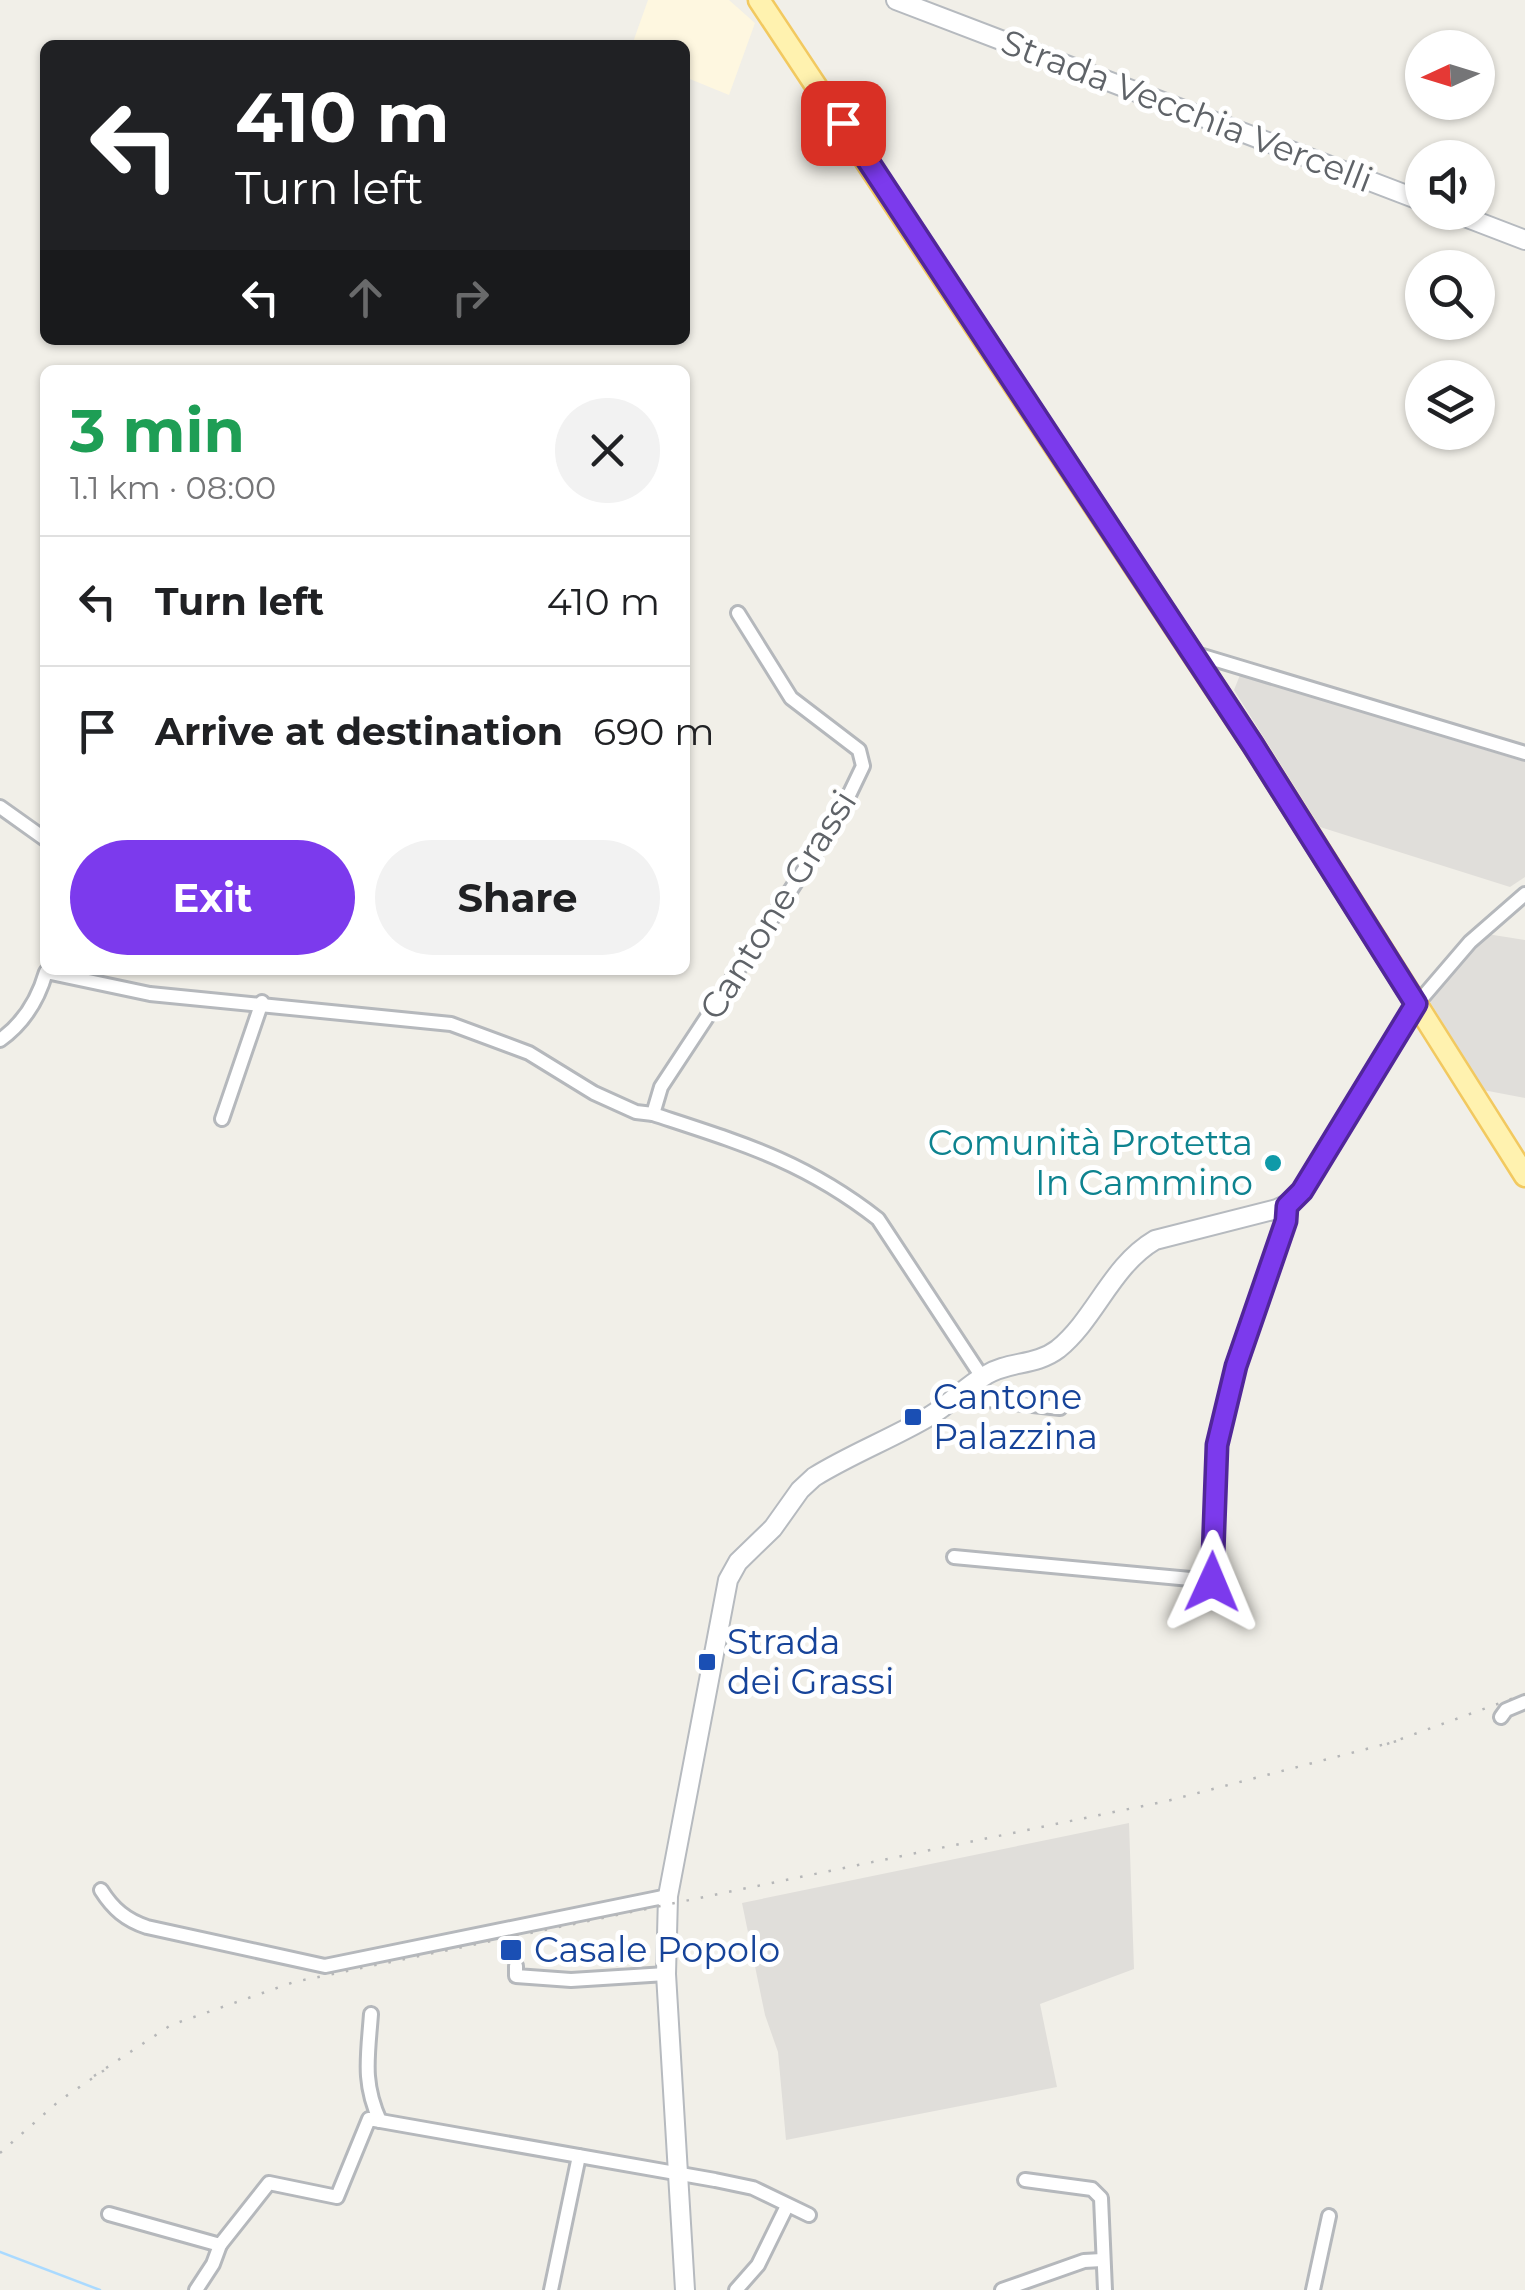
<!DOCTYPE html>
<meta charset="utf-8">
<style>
body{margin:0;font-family:Montserrat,sans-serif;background:#f2f2f2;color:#202124;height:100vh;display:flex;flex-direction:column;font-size:38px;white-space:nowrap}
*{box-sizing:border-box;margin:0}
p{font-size:32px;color:#757577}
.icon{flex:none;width:55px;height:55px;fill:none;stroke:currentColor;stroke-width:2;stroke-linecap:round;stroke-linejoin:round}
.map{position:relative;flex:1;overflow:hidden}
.panel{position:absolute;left:40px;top:365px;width:650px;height:610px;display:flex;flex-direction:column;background:#fff;border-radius:15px;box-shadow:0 2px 8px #0004}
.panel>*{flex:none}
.hud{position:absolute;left:40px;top:40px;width:650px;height:305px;border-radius:15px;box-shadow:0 2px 8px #0004;background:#202124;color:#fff;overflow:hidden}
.needle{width:65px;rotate:266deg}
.controls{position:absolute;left:1405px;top:30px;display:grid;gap:20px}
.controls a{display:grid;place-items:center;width:90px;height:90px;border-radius:50%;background:#fff;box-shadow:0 2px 8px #0004;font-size:50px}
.pin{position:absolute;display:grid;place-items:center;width:85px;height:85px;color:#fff;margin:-42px;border-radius:20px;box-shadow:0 5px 15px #0006}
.me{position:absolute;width:110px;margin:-55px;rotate:1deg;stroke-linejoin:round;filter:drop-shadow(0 0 8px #0008)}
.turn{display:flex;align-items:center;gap:35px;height:210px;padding:0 30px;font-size:45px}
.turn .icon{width:130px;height:130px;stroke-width:2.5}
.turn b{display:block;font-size:70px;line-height:85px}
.lanes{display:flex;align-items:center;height:95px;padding:0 30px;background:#0003;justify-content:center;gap:50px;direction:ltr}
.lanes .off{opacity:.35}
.round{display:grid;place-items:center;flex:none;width:105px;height:105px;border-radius:52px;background:#f2f2f2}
.headline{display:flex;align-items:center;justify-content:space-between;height:170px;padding:0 30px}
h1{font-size:60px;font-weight:700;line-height:75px;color:#1e9e55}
.button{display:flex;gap:20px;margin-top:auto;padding:20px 30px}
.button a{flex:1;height:115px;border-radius:60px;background:#7c3aed;color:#fff;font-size:40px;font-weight:700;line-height:115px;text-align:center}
.button a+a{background:#f2f2f2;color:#202124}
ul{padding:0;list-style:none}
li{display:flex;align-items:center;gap:30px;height:130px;padding:0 30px;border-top:2px solid #e0e0e0}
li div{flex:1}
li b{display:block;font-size:38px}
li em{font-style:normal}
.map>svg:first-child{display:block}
</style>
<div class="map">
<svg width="1525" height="2290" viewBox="0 0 1525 2290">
<rect width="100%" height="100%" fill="#f1efe8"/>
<polygon fill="#fef7e0" points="648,0 729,0 755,23 729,95 685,77 685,45 632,45"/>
<g fill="#e0deda">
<polygon points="1240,675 1525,762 1525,877 1510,887 1320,827 1234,690"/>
<polygon points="1487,934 1525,940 1525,1098 1483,1090 1429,1000"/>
<polygon points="1129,1823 1134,1969 1040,2004 1057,2087 786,2140 778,2052 765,2015 742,1903"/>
</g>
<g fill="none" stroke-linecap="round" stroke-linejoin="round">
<polyline stroke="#aadaff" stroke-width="2.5" points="0,2252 100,2290"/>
<defs>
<g id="street">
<polyline points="1193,653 1525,753"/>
<polyline points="0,807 45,839"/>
<polyline points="1416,1005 1470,942 1525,894"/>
<path d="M0,1040c24,-17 38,-40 46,-68l104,22 301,30 78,29 65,40 42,19 17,2c88,29 151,47 225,105l104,158"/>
<polyline points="653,1114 661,1087 838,818 863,766 859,750 791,698 738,613"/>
<polyline points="222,1119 262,1002"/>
<polyline points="966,1391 978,1399 1060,1408"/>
<polyline points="954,1557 1212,1581 1217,1445 1236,1366 1286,1221 1287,1205"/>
<polyline points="1501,1717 1506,1710 1525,1702"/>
<path d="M101,1890c12,19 25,30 46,37l178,39 343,-70"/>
<polyline points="516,1966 516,1976 571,1980 666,1974"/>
<path d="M371,2014c-3,42 -9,68 9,107"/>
<polyline points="1025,2180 1092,2189 1101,2198 1105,2290"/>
<polyline points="109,2214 220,2245 269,2183 337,2197 369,2119 715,2180 753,2188 809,2215"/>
<polyline points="196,2290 213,2264 220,2245"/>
<polyline points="551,2290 579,2156"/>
<polyline points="736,2290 758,2265 787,2206"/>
<polyline points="1002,2290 1084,2261 1102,2260"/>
<polyline points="1313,2290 1329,2216"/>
</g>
<g id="secondary">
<polyline points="896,0 1422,201"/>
<polyline points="1452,212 1525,240"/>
<path d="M685,2290l-19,-316 2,-78 60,-316 10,-18 35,-34 27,-38 14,-13c37,-23 79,-39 116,-61 20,-12 36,-30 56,-41 22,-14 50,-9 72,-26 38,-31 53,-83 97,-109l122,-31 15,-7 10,-11 114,-186"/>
</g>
<polyline id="primary" points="759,0 1253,745 1525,1176"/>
</defs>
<use href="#street" stroke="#b5b8bc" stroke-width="18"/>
<use href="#secondary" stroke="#b6babf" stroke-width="22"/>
<use href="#primary" stroke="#f2c960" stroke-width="25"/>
<use href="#street" stroke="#fff" stroke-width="12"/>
<use href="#secondary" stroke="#fff" stroke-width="18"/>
<use href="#primary" stroke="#fff2af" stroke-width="20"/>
<g stroke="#b6b7b8" stroke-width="2.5" stroke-dasharray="2.5 12" stroke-linecap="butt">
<polyline points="1387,1744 1525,1694"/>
<polyline points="94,2076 171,2025 294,1982 1167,1801 1397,1741"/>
<polyline points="0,2153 59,2101 106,2069"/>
</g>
</g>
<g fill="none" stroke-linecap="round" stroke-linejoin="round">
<defs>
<polyline id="route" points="843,123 1253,745 1416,1004 1302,1191 1287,1206 1286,1221 1236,1366 1217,1445 1212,1582"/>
</defs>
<use href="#route" stroke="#51269a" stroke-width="25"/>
<use href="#route" stroke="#7c3aed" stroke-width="18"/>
</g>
<circle fill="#0f9aa8" stroke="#fff" stroke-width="4" cx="1273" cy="1163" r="10"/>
<g fill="#1a4fb4" stroke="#fff" stroke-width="4">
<rect x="903" y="1407" width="20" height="20" rx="5"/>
<rect x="697" y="1652" width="20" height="20" rx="5"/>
<rect x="499" y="1938" width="24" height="24" rx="5"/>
</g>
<g text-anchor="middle" stroke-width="10" stroke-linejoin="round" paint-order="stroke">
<g font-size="35" fill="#5f6368" stroke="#fff">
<text transform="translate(1187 111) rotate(21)" y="12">Strada Vecchia Vercelli</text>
<text transform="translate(778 905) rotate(-58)" y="12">Cantone Grassi</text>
</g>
<g font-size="35" fill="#0d838f" stroke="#fff" text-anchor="end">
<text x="1253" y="1155">Comunità Protetta<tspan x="1253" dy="40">In Cammino</tspan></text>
</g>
<g font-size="35" fill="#164399" stroke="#fff" text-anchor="start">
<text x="933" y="1409">Cantone<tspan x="933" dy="40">Palazzina</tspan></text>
<text x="727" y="1654">Strada<tspan x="727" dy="40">dei Grassi</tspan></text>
<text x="534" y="1962">Casale Popolo</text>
</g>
</g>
</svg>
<div class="controls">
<a><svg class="needle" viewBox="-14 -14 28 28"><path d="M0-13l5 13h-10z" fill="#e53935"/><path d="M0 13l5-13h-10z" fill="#757577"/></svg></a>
<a><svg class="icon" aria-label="sound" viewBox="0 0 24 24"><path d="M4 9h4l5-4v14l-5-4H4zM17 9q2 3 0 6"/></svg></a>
<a><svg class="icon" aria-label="search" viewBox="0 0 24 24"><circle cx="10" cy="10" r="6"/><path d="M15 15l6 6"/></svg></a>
<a><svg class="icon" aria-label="layers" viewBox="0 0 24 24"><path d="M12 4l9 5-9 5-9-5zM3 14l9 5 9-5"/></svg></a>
</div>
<div class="pin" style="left:843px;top:123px;background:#d93025"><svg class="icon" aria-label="arrive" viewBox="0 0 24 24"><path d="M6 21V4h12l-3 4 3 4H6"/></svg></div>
<svg class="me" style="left:1212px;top:1582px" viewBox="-20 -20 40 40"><path d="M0-17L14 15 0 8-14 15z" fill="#7c3aed" stroke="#fff" stroke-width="4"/></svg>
<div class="hud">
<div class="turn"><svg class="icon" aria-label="left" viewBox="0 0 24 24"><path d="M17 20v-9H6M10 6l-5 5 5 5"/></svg><div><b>410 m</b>Turn left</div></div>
<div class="lanes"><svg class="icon" aria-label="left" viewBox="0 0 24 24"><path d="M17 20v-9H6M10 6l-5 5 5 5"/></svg><svg class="icon off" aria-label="ahead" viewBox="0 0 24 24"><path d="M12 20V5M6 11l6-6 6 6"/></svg><svg class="icon off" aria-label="right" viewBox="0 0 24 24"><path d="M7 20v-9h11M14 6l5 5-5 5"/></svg></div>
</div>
<section class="panel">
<div class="headline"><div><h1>3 min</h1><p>1.1 km · 08:00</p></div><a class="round"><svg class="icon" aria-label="close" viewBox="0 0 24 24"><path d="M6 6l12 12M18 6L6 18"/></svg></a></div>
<ul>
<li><svg class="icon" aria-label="left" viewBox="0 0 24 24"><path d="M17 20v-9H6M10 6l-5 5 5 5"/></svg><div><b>Turn left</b></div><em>410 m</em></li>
<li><svg class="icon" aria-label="arrive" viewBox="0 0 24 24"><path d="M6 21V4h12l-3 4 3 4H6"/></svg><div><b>Arrive at destination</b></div><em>690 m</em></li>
</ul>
<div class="button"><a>Exit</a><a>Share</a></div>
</section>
</div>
